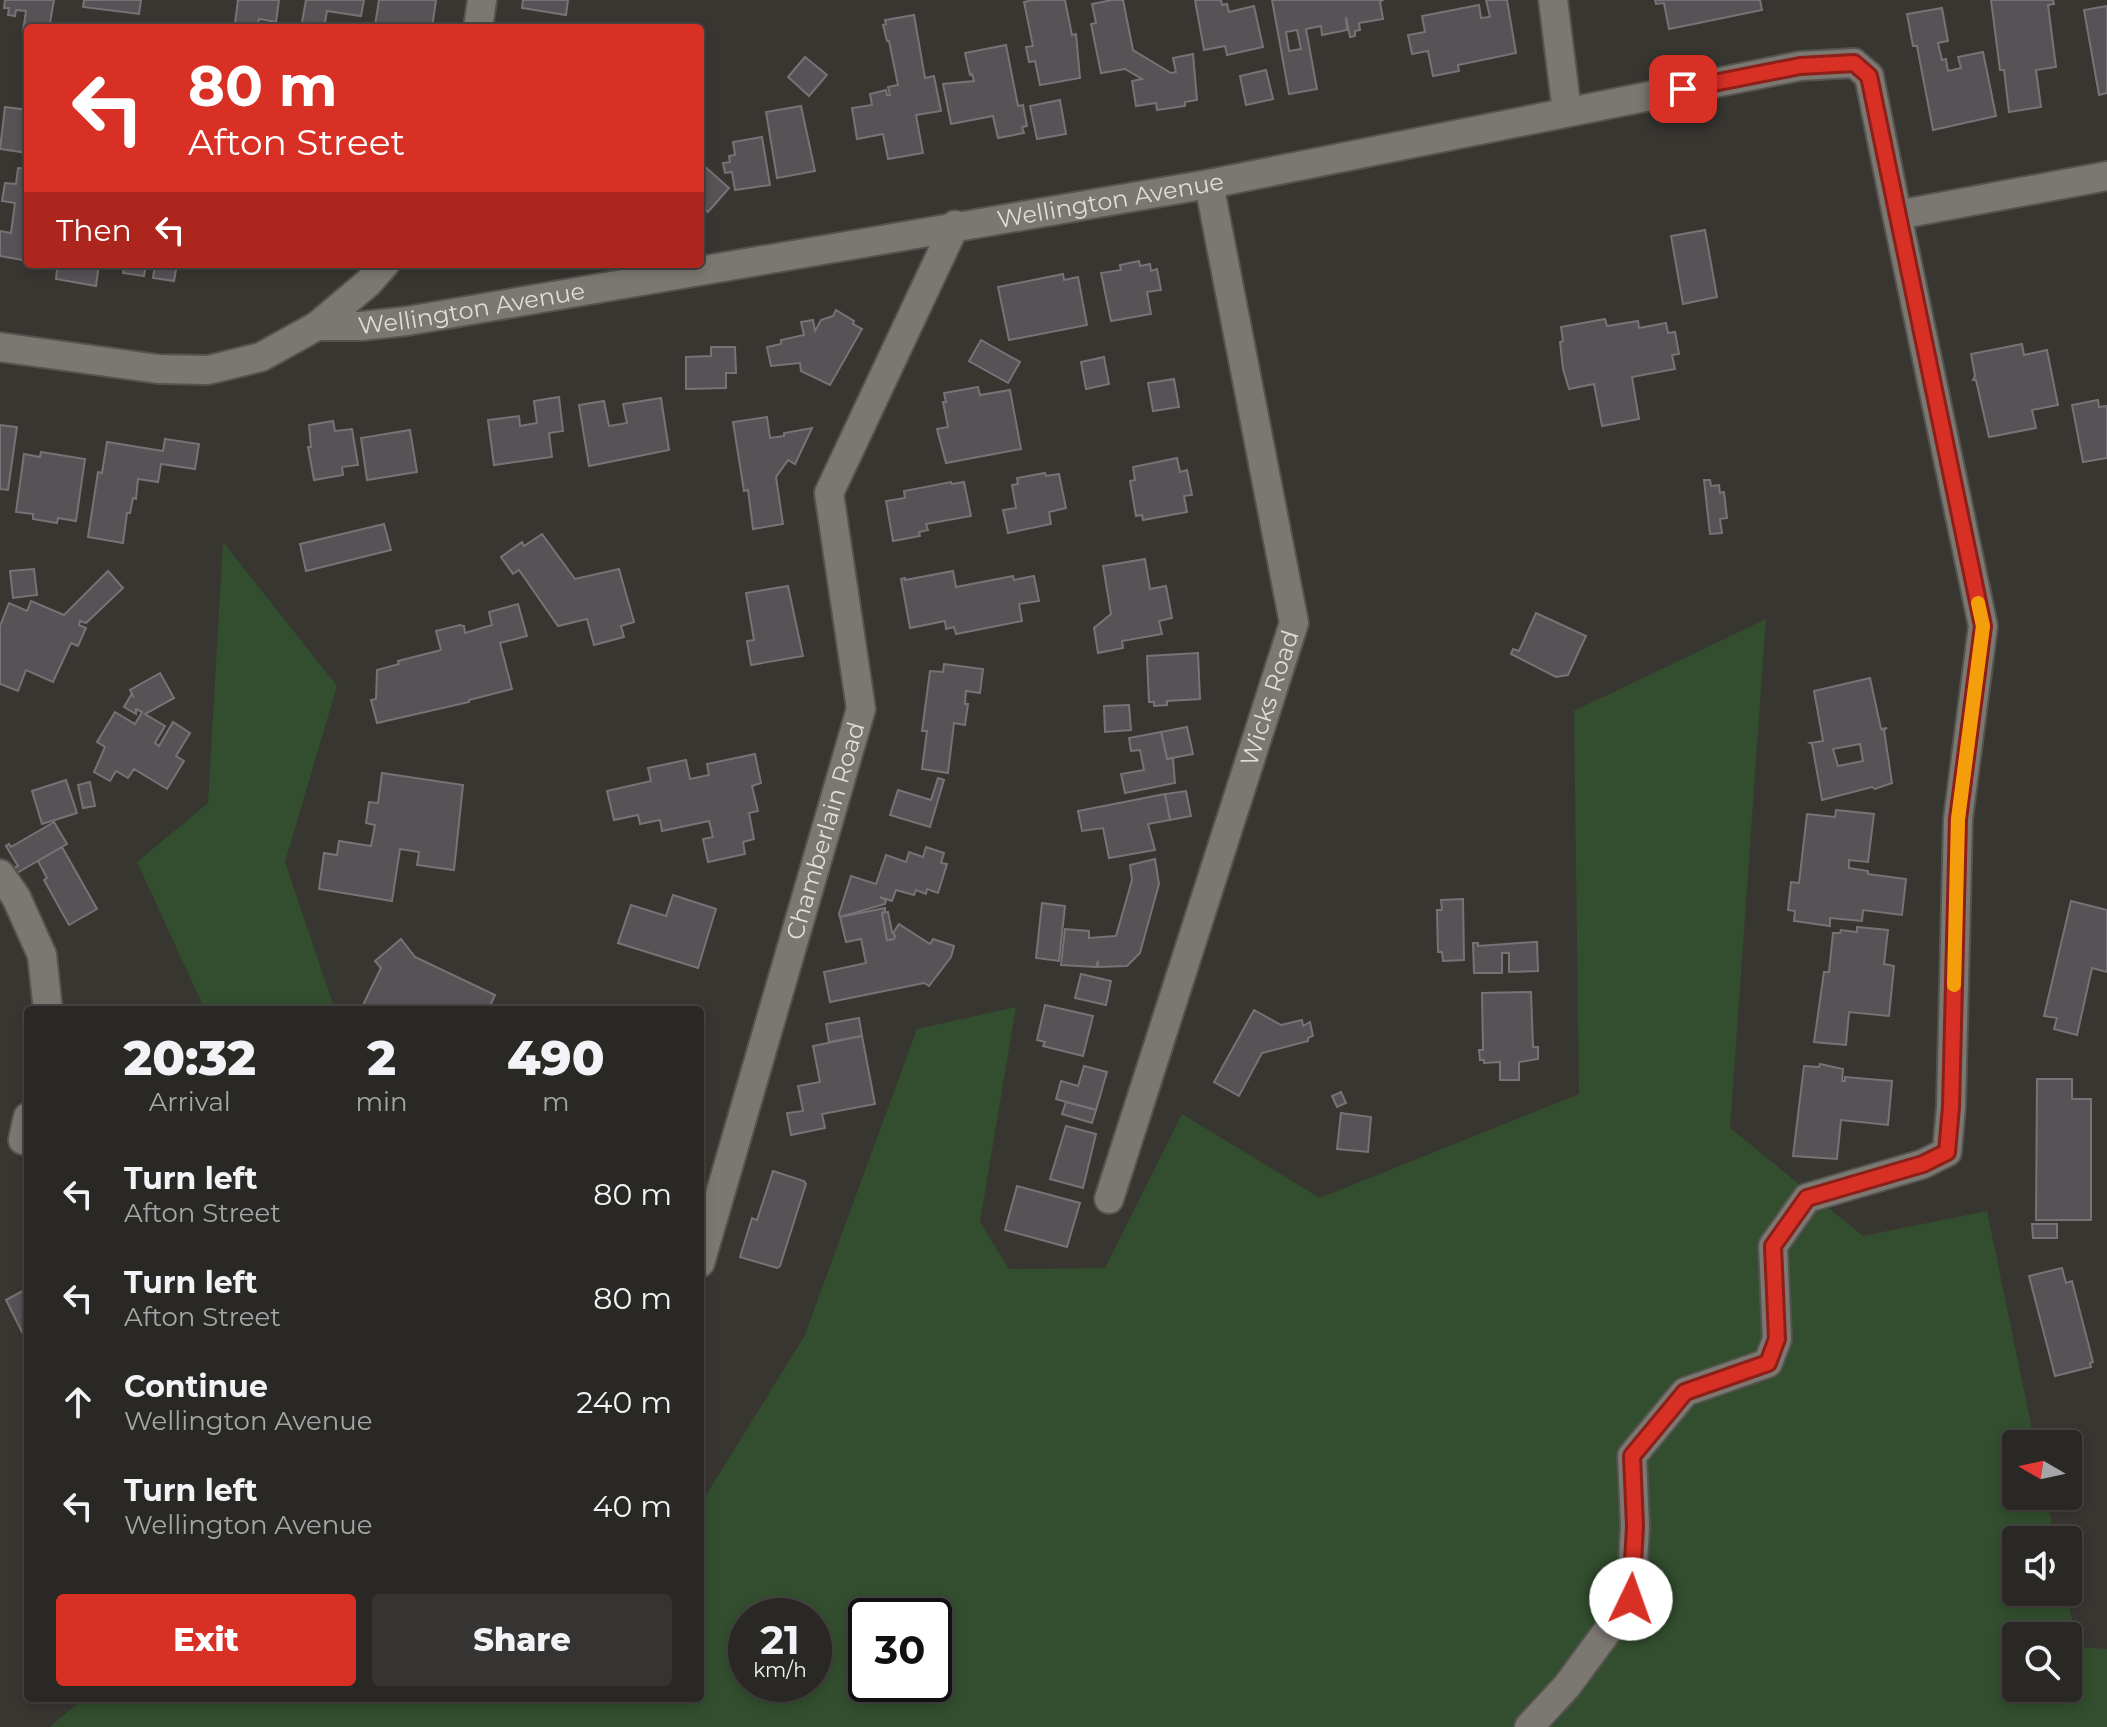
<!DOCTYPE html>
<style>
body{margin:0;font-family:Montserrat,sans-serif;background:#363432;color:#f1f3f6;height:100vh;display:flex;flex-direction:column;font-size:30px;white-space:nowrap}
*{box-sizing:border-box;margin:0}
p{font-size:26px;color:#a5a6a7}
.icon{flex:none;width:44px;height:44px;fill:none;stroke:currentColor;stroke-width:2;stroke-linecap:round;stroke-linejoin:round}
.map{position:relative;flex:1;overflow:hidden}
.details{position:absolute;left:24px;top:1006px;width:680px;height:696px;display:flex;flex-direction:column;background:#2a2825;border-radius:8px;box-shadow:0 4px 12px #0003,0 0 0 2px #464442}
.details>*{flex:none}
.top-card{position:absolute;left:24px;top:24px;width:680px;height:244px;border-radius:8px;box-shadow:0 4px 12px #0003,0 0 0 2px #464442;background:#d93025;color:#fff;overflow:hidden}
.needle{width:52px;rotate:279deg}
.fabs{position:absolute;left:2002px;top:1430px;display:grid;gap:16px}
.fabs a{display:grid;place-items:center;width:80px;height:80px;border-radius:8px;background:#2a2825;box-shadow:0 4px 12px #0003,0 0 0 2px #464442;font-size:40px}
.speed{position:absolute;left:728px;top:1598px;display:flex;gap:16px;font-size:40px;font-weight:700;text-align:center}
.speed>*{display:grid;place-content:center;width:104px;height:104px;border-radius:50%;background:#2a2825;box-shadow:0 4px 12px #0003,0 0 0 2px #464442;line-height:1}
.speed small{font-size:20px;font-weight:400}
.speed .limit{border:4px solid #111;border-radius:12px;background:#fff;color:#111}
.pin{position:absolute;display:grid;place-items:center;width:68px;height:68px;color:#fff;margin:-34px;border-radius:16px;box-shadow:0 4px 12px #0006}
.me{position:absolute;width:88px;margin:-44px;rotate:3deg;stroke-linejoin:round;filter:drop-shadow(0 0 6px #0008)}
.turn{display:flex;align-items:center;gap:28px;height:168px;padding:0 32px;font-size:36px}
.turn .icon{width:104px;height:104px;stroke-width:2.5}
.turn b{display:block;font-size:56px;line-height:68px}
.then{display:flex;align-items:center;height:76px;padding:0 32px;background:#0003;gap:16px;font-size:30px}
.eta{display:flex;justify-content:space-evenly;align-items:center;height:136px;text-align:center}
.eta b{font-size:48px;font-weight:800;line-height:56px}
.button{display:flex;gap:16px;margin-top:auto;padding:16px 32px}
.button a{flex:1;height:92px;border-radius:8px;background:#d93025;color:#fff;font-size:32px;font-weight:800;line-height:92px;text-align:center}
.button a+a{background:#363432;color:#f1f3f6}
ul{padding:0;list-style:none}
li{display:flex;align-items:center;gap:24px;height:104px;padding:0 32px}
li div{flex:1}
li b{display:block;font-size:30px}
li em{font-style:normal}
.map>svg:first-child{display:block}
</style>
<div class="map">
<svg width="2107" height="1727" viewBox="0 0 2107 1727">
<rect width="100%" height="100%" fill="#383631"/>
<g fill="#324e2e" fill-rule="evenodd">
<polygon points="223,542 337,686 285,862 335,1010 205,1010 137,862 208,803"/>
<path d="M1766,619l-36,509 133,108 124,-25 48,233h-19v52h30l9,44h-39v52h50l12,55 29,2v78h-2057l34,-29h616v-193l104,-168 113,-308 99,-22 -36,215 29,47 96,-1 77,-154 138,84 259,-104 -5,-383zM746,1616h68v68h-68zM866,1616h68v68h-68zM2016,1636h52v52h-52z"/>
</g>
<g fill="#575255" stroke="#787276" stroke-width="2" fill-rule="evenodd">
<polygon points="5,0 54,0 49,28 28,28 28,31 23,31 26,11 16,10 15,16 8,15 9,8 4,8"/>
<polygon points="84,0 141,0 139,14 83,7"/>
<polygon points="238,0 279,0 276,22 259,19 257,28 235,24"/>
<polygon points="306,0 364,0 361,16 327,11 324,28 301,28"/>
<polygon points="379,0 436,0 432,28 375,25"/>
<polygon points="523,0 568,0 566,15 522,8"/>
<polygon points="1033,0 1065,0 1072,35 1076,34 1080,78 1040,85 1035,61 1029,62 1026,47 1033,46 1024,2"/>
<polygon points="1112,0 1123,0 1133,50 1171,73 1176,72 1173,58 1193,54 1197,100 1185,102 1185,106 1157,110 1156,103 1136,106 1132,81 1142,79 1125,69 1101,73 1091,24 1096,23 1092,4"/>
<polygon points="1195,0 1221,0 1222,5 1227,4 1229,12 1254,6 1263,47 1227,55 1225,46 1204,50"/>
<path d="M1272,0h111l-3,2 3,17 -24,4 1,7 -5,1v5l-5,1 -4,-20 1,13 -25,5 -1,-9 -15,3 11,60 -28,5zM1297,30l4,19 -12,2 -3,-19z"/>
<polygon points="1486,0 1507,0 1516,53 1458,65 1459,71 1433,76 1428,51 1412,54 1408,35 1425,32 1422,16 1479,5 1481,18 1490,17"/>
<polygon points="1655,0 1760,0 1762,10 1669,29 1664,3 1656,4"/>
<polygon points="1991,0 2053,0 2054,4 2048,5 2056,67 2036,70 2041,107 2009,112 2004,70 2000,70"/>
<polygon points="2107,6 2107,93 2099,95 2084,10"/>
<polygon points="1942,8 1948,41 1938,43 1942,60 1946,59 1948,71 1961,68 1958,57 1983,52 1996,116 1933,130 1917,46 1913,46 1907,14"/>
<polygon points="914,15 925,78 934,76 941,111 916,115 923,153 888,159 883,134 857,139 852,108 872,105 870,94 886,90 887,95 890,95 888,87 898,85 889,41 887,41 883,25 886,24 885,20"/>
<polygon points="1006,45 1018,106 1023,105 1027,126 1022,127 1024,133 998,138 993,116 951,124 943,84 974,81 972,74 970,75 965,53"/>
<polygon points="805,57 827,75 809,96 788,77"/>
<polygon points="1266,70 1273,99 1246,105 1240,76"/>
<polygon points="1060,100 1066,134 1037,139 1030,106"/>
<polygon points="801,106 815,171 777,178 766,112"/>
<polygon points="5,107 28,110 28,153 0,149"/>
<polygon points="762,137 770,185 735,190 732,172 725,173 723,163 730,162 729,156 735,155 733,142"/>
<polygon points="702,164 729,188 708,212 700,205"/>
<polygon points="18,168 28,169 28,261 0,256 0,231 11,233 15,203 2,201 5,183 16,184"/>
<polygon points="1705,230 1717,297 1683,304 1671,236"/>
<polygon points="1139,261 1140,266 1150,264 1151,271 1157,269 1161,290 1147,292 1151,314 1111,321 1101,273 1121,270 1120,265"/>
<polygon points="43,264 99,264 96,286 56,279 57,269 43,267"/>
<polygon points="125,264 177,264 174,281 153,278 155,265 146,264 144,276 123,273"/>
<polygon points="1063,274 1064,280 1078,277 1087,325 1009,340 998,287"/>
<polygon points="836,310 854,321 853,324 862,329 830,385 801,371 800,363 771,366 767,347 781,344 781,340 804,335 801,322 813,320 815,331 821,320 833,316"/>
<polygon points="1605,319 1607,326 1638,321 1639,328 1666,323 1668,333 1675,332 1679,354 1672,355 1675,369 1632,377 1639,419 1602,426 1594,384 1569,389 1563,369 1560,342 1563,341 1561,327"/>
<polygon points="981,340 1020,362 1008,383 969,361"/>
<polygon points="2022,344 2024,355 2047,350 2058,405 2032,410 2036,428 1989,437 1976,380 1973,380 1975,376 1971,354"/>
<polygon points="711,347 735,347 736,373 726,373 726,388 686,389 686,357 711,356"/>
<polygon points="1104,357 1109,384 1086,389 1081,362"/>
<polygon points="1174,379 1179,407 1153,411 1148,383"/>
<polygon points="978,387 980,395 1010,390 1021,449 946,463 937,429 948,427 943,402 946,402 944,393"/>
<polygon points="559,397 563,431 549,433 552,457 494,465 488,420 519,416 520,426 537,423 534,401"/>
<polygon points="661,398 669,450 589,466 579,405 604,401 609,426 627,423 623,404"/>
<polygon points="2098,400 2099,407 2107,406 2107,458 2083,462 2072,405"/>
<polygon points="767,417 770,438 784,436 784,433 812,428 795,464 788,460 776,477 783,524 753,529 748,490 744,491 733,422"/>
<polygon points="333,421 335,431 352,429 358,465 342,467 343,475 314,480 308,447 311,447 309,425"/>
<polygon points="0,425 17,427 8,490 0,489"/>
<polygon points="410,430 417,472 367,480 361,438"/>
<polygon points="165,439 199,444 195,469 161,464 158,482 138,479 136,499 133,498 130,513 127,513 123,543 88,537 98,472 102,473 107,442 163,451"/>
<polygon points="41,452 85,459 76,521 58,518 57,523 33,519 33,514 16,512 24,454 40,457"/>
<polygon points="1177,458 1180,472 1187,470 1192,495 1184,496 1187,512 1143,520 1142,515 1136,516 1130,481 1135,480 1133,467"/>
<polygon points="1045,473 1046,476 1059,474 1066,508 1049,512 1051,524 1008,533 1003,510 1016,508 1012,485 1018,484 1017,478"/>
<polygon points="1704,480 1710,480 1711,486 1719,485 1720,493 1724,492 1727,518 1720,519 1722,533 1710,534"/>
<polygon points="951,482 952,484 964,482 971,516 926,524 928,530 919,532 920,536 893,541 886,501 905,498 904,491"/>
<polygon points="384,524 391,550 306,571 300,544"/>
<polygon points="542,534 575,579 619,569 634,622 621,626 624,637 594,645 587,619 558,626 519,570 513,574 501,557 522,542 524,546"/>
<polygon points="1145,559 1150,589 1166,586 1172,618 1159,621 1162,634 1122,641 1123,648 1098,653 1094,628 1111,614 1103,566"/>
<polygon points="34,569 37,595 13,598 10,571"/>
<polygon points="108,571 123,588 86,623 80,621 79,625 86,628 78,646 71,643 53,682 26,670 18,691 0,684 0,626 9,603 27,611 31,601 64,615"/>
<polygon points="953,571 956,587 1013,576 1014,580 1034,576 1039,601 1019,604 1022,621 956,634 954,627 946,629 945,621 910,628 901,579 905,578 905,580"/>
<polygon points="788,586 803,656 751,665 747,641 754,640 746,593"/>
<polygon points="518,604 527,636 500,643 512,689 469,700 469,702 377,723 371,700 376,699 377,670 399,664 398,661 441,650 436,631 460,625 464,626 465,633 492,625 489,612"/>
<polygon points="1536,613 1586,636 1568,675 1556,677 1511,654 1513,649 1519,651"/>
<polygon points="1198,653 1200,699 1167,701 1167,705 1154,706 1154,702 1149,702 1147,656"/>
<polygon points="944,664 983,669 980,693 966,691 965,704 968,704 965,725 954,723 948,773 922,769 927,731 922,731 930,671 943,672"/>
<polygon points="160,673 174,698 145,714 165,726 155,743 159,746 173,722 190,733 176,756 184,761 167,789 134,769 128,778 116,771 110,781 94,772 105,747 97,742 115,712 135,724 142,712 136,709 136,714 124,707 131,695 133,696 130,690"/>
<path d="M1870,678l11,51 6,-1 -3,2 8,53 -17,6 -3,-2 -50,13 -10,-56 -2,-1 13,-2 -9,-50zM1860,744l3,17 -25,5 -5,-17z"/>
<polygon points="1129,705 1131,730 1105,732 1104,706"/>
<polygon points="1187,727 1193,754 1167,759 1161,732"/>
<polygon points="1161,732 1167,759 1173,758 1175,783 1125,793 1121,774 1144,770 1140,750 1131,751 1129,738"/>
<polygon points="755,754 761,783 752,786 758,811 749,813 754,839 743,842 745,854 708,862 703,839 713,837 709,821 662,831 660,820 640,824 638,815 614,820 607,791 651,781 648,768 686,760 690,779 709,775 707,764"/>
<polygon points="382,773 463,785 454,870 417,865 419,852 400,849 392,901 319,889 324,853 337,855 339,841 371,846 375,825 366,823 369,802 378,803"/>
<polygon points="938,778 944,780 930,827 890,815 898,790 931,800"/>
<polygon points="66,780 77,813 42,824 32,791"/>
<polygon points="90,782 95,806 83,808 78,785"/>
<polygon points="1186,791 1191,816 1170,820 1165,794"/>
<polygon points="1165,794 1170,820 1148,824 1155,850 1109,858 1103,828 1082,831 1078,811"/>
<polygon points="1836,810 1874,814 1868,862 1849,860 1849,868 1868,871 1868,874 1906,879 1902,915 1863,910 1862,921 1830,918 1830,926 1794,921 1795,911 1788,910 1791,882 1799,883 1807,814 1835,817"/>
<polygon points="54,822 67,844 17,873 14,868 18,866 6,846 9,844 11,847"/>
<polygon points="62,847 97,909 69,925 44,880 47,878 38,861"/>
<polygon points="926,847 944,853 941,863 947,864 938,893 927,889 926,894 916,890 914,895 896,890 892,901 880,897 886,900 885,904 840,917 839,914 851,876 876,884 886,855 906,862 909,852 923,857"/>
<polygon points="1155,859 1159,884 1140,953 1127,966 1098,967 1098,961 1096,967 1061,965 1065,929 1089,931 1089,938 1116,936 1132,880 1130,865"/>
<polygon points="673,895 716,909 698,968 618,943 631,905 666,916"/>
<polygon points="1463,899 1464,960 1443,961 1442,952 1438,952 1437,910 1442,910 1441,900"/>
<polygon points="2071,901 2107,910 2107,972 2092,968 2077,1035 2054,1029 2057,1018 2044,1016"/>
<polygon points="1042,903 1065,906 1059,961 1036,958"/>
<polygon points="885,908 885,912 882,913 887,940 894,939 895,936 893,933 899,924 930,944 933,939 954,946 951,957 929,986 924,983 830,1002 824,972 866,963 861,939 846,942 840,917"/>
<polygon points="888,912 892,932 895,936 894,939 887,940 882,913"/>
<polygon points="1857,927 1888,930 1884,964 1894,966 1889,1016 1849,1012 1846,1045 1814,1042 1824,972 1829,972 1833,933 1840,933 1841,930 1857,932"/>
<polygon points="401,939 415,957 495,995 490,1006 500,1010 361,1009 381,968 375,961"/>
<polygon points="1534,942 1537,942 1538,971 1509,972 1509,953 1502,953 1502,973 1474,973 1473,943 1478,943 1478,946"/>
<polygon points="1081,974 1111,981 1106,1005 1075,998"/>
<polygon points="1531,992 1533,1047 1538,1047 1538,1059 1519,1062 1519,1080 1500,1080 1500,1062 1484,1063 1484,1060 1480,1060 1479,1050 1483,1050 1482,993"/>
<polygon points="1045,1005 1093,1016 1083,1056 1043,1046 1045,1042 1037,1040"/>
<polygon points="1254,1010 1281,1025 1302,1020 1303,1026 1310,1022 1313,1036 1308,1038 1308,1041 1262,1053 1239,1096 1214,1082"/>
<polygon points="859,1018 862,1036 829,1042 826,1024"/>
<polygon points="862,1036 875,1104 822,1114 825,1128 791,1135 787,1113 803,1111 798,1086 820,1082 813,1046"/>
<polygon points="1820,1064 1843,1069 1842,1081 1845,1081 1845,1077 1892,1081 1888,1125 1841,1120 1837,1159 1793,1156 1804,1066 1819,1067"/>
<polygon points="1084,1066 1107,1072 1096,1110 1056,1099 1061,1081 1078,1086"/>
<polygon points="2037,1079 2072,1079 2072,1099 2091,1099 2091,1220 2036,1220"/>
<polygon points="1341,1092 1346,1103 1337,1107 1332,1096"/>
<polygon points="1066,1102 1096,1110 1092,1123 1062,1114"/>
<polygon points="1341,1113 1371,1117 1368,1152 1337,1149"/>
<polygon points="1066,1126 1096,1134 1083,1188 1050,1179"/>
<polygon points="773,1171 804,1181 806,1184 780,1266 777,1268 740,1257 752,1218 757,1220"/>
<polygon points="1017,1186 1080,1203 1067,1247 1005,1230"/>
<polygon points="2032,1224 2057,1224 2057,1238 2033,1238"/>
<polygon points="2062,1268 2066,1283 2072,1281 2093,1362 2090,1363 2091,1367 2055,1376 2029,1276"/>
<polygon points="28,1288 28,1344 6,1300"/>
</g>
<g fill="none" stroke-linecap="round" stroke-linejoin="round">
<defs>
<g id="minor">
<polyline points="1553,0 1567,112"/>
<polyline points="478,28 482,0"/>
<polyline points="317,326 368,283 385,264"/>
<path id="s1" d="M0,347l158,22 50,1 53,-13 56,-31h45l45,-5 802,-137 591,-118 54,-3 15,13 28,139 210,-39"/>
<polyline points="0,874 16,897 42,955 48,1010"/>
<polyline points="23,1140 28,1117"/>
<path id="s2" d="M1109,1199l185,-576 -85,-439"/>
<path id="s3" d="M700,1263l161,-554 -32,-216 126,-268"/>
<polyline points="1529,1727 1567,1686 1631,1599 1635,1526 1632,1456 1685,1392 1768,1363 1777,1339 1773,1246 1807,1198 1923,1164 1947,1152 1951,1107 1958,819 1983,626 1897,215"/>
</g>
</defs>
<use href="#minor" stroke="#55534f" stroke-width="32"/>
<use href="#minor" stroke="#7b7872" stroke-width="28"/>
</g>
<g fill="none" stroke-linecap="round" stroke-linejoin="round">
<defs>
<polyline id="route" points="1631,1599 1635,1526 1632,1456 1685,1392 1768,1363 1777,1339 1773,1246 1807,1198 1923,1164 1947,1152 1951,1107 1958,819 1983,626 1869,76 1854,63 1800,66 1683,89"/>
</defs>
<use href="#route" stroke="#8d1f18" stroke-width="20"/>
<use href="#route" stroke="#d93025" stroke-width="14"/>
<polyline stroke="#f59e0b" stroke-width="14" points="1954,985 1958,819 1983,626 1978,603"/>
</g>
<g text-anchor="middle" stroke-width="8" stroke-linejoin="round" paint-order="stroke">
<g font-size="24" fill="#deddd9" stroke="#1f1d1b">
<text dy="8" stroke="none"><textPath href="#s1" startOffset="1132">Wellington Avenue</textPath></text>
<text dy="8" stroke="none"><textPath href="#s1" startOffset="484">Wellington Avenue</textPath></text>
<text dy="8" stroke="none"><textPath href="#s2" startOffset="526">Wicks Road</textPath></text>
<text dy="8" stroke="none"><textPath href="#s3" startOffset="450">Chamberlain Road</textPath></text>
</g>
</g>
</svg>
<div class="fabs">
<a><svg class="needle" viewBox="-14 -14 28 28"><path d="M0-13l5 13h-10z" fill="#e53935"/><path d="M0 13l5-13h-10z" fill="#a5a6a7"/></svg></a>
<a><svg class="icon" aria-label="sound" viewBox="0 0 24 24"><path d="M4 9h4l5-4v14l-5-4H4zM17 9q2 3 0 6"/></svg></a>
<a><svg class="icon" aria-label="search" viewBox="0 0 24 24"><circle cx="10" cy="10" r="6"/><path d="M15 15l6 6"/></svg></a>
</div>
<div class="speed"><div>21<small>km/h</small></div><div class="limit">30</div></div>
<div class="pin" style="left:1683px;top:89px;background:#d93025"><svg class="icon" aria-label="arrive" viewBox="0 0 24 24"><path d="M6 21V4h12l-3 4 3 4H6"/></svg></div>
<svg class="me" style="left:1631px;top:1599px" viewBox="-20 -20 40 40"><circle r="19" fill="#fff"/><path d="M0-13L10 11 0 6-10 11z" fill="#d93025"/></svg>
<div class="top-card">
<div class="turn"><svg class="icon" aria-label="left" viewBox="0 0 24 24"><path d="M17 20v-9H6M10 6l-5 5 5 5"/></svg><div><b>80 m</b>Afton Street</div></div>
<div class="then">Then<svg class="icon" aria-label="left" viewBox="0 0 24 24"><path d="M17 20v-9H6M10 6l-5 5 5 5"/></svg></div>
</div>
<section class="details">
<div class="eta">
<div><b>20:32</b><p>Arrival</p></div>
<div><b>2</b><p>min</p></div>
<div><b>490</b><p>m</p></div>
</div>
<ul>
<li><svg class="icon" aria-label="left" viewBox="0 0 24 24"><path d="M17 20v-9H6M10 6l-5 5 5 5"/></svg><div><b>Turn left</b><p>Afton Street</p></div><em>80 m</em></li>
<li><svg class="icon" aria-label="left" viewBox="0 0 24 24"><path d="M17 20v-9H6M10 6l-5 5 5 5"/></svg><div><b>Turn left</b><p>Afton Street</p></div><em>80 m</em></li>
<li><svg class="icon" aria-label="ahead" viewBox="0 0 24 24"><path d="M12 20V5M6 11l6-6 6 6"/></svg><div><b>Continue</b><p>Wellington Avenue</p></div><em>240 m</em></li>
<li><svg class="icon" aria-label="left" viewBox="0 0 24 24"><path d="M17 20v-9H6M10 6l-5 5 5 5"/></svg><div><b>Turn left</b><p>Wellington Avenue</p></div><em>40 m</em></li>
</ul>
<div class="button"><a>Exit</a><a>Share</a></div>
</section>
</div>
